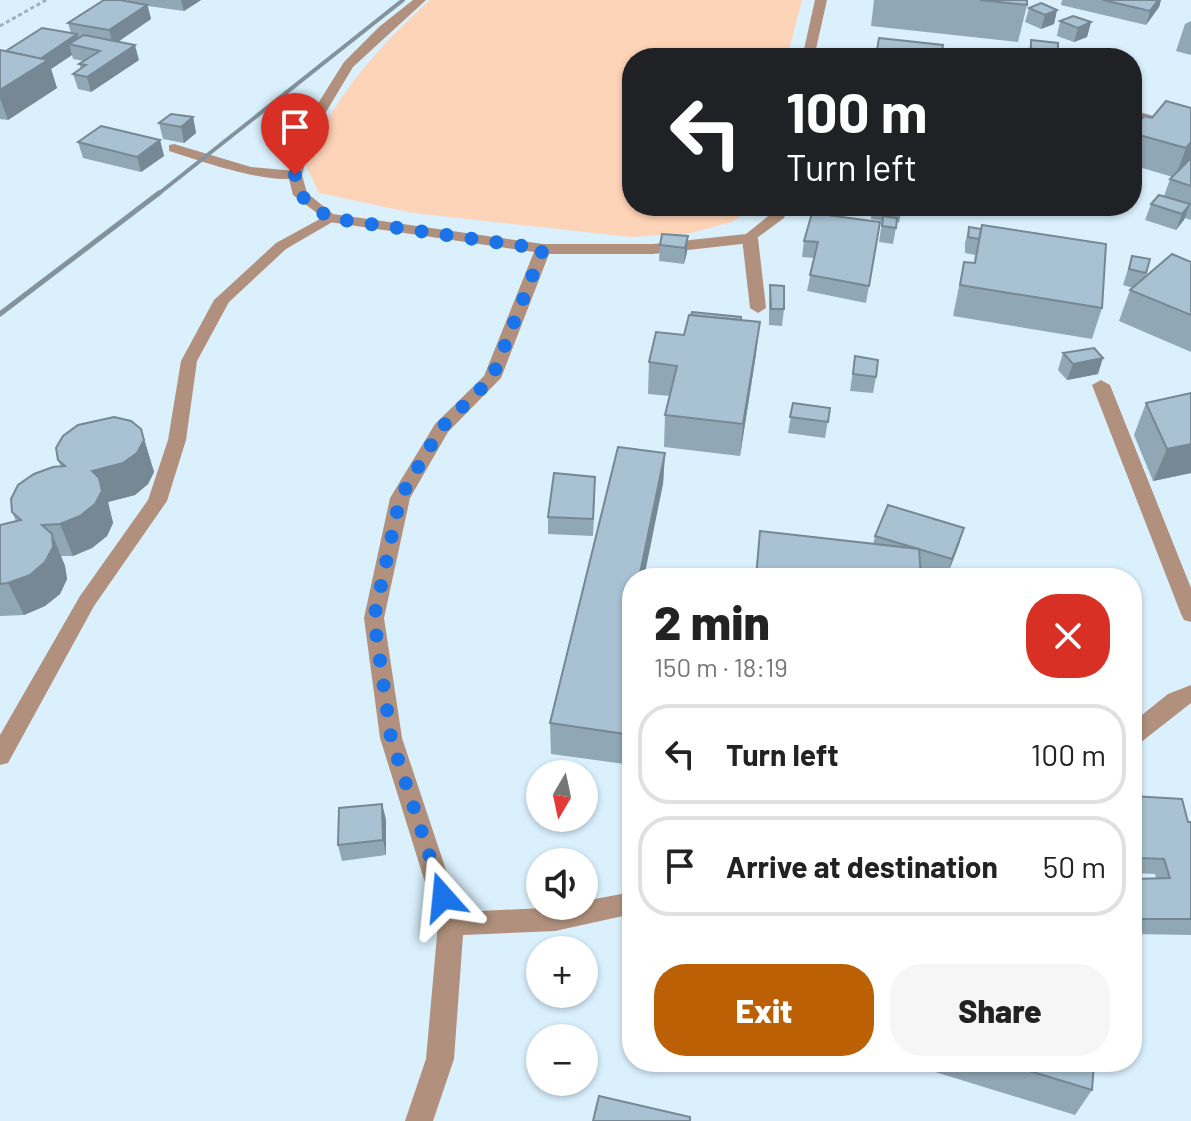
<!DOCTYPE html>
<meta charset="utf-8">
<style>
body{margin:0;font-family:Barlow,sans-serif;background:#f6f6f6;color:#222;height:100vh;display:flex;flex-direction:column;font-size:30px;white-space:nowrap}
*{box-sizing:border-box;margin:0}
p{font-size:26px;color:#767676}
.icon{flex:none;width:44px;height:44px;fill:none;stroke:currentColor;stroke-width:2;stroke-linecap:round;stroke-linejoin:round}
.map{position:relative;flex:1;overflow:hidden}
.drawer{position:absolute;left:622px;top:568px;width:520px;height:504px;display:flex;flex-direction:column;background:#fff;border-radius:32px;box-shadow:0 2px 6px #0004}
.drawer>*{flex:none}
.banner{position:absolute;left:622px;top:48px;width:520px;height:168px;border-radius:32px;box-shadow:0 2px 6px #0004;background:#202124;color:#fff;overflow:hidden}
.needle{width:52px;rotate:189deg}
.tools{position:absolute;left:526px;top:760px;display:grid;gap:16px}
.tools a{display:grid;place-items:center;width:72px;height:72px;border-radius:50%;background:#fff;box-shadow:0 2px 6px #0004;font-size:40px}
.pin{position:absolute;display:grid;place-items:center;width:68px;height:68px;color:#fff;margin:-82px -34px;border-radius:50% 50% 50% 0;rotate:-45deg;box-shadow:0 0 8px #0007}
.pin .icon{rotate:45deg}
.me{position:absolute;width:88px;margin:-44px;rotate:342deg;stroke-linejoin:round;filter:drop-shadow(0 0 6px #0008)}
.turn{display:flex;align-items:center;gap:28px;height:168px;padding:0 32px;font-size:36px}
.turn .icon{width:104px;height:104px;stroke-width:2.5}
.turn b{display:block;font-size:56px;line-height:68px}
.round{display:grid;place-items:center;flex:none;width:84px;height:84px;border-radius:32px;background:#f6f6f6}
.summary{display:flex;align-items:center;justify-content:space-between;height:136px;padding:0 32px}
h1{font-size:48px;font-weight:800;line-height:60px}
.action{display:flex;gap:16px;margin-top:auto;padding:16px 32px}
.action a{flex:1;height:92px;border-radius:32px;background:#bb6005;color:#fff;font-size:32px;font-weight:800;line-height:92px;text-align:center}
.action a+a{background:#f6f6f6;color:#222}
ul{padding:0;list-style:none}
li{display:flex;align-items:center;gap:24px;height:100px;margin:0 16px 12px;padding:0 16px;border:4px solid #e0e0e0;border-radius:32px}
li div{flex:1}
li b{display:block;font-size:30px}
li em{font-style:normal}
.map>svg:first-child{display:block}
</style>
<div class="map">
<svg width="1191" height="1121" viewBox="0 0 1191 1121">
<rect width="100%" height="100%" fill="#daf0fd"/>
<path fill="#fed4b8" d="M430,0h372l-15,58h-155v148h122l-22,16 -45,12 -57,3 -217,-24 -94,-20 -13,-27c23,-65 74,-121 124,-166z"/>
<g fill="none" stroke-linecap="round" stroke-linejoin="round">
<polyline stroke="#9eb1bb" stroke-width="3" stroke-dasharray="4 3" stroke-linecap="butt" points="0,26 46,0"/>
<g fill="#b1917d" fill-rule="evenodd">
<path d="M174,144l77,23 44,4 7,4c-19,15 -108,-16 -133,-24v-6z"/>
<polygon points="329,214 334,215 334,221 286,249 229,302 197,361 186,440 167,501 94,606 8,763 0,765 0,735 80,596 148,500 168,440 181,361 214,300 276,243"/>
<polygon points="750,233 758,238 766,308 758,313 750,308 742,238"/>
</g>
<g fill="#b1917d" fill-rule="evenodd">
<polygon points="413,0 426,0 353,67 314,132 302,175 307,193 333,214 543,244 653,244 746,234 772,213 774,206 788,206 784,218 750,243 653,254 549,254 501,378 448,432 410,498 384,618 402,738 460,912 584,906 584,901 632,892 632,914 555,931 463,935 454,1059 433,1121 405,1121 426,1059 438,924 380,738 364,618 390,498 435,424 484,376 534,252 329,222 293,195 288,175 300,132 344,62 379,27"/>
<polygon points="815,0 827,0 814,58 802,58"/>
<polygon points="855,54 861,55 863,58 849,58"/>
<polygon points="1132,110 1191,126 1191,134 1132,118"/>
<polygon points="1101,380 1110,385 1191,588 1191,622 1184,620 1181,614 1092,385"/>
<polygon points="1191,685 1191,703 1140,743 1132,745 1132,723 1168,694"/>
</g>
<polyline stroke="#83939d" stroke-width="4" points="157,195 403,0"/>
<polyline stroke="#83939d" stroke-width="5" points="0,314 159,193"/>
</g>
<g fill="#90a7b5">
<polygon points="127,0 201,0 184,11 148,6 151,19 118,42 139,60 91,92 78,89 73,74 81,69 79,64 84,61 73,59 72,55 51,69 57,88 8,120 0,119 0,50 6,51 71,33 68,23 128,1"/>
<polygon points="874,0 1027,0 1027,5 1018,42 871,26"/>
<polygon points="1062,0 1161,0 1159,7 1146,25 1061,5"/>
<polygon points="1029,8 1057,10 1054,24 1041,29 1025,22"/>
<polygon points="1060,21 1091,22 1087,37 1074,42 1057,36"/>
<polygon points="1191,21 1191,55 1176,51 1185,24"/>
<polygon points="1031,40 1058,54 1061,58 1027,58"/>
<polygon points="1191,108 1191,220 1185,218 1176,230 1145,220 1151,204 1164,196 1170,179 1173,177 1132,165 1132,129 1152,118"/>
<polygon points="193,117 196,133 184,143 163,139 159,123"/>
<polygon points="160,140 164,156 141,172 83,158 78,142"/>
<polygon points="871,206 922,206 920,214 901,212 899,223 897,222 893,244 879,242 882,221 871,219"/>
<polygon points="880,222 866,303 807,291 814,258 802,257 804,241"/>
<polygon points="969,227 1102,308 1092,339 953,316 964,262 974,263 975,255 965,253 965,243"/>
<polygon points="688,236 687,252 684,264 659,261 660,245"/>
<polygon points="1132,256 1150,259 1145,277 1191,262 1191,352 1119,321 1130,290 1133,288 1123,285"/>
<polygon points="770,285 784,309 782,326 769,325 769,301"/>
<polygon points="741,320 756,354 740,456 664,447 665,415 670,396 648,394 649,362 684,335"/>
<polygon points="1063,353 1098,374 1067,380 1058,370"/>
<polygon points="855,356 876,377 873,393 850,391"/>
<polygon points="1191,393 1191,473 1153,481 1134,435 1146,403"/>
<polygon points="793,403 830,408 825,438 788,433"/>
<polygon points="141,429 154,472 148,484 135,495 108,502 113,523 107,536 92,548 73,556 61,556 65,566 67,579 60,594 45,606 24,615 0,616 0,525 16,521 12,512 61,467 58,460"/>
<polygon points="665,453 663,484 632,578 632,765 551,754 550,723"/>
<polygon points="595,494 593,536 548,534 548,517"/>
<polygon points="964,528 947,576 920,568 921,578 755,578 760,531 873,544 875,536"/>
<polygon points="1132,796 1188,822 1191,822 1191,935 1132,934 1132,879 1156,878 1155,874 1132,873"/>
<polygon points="382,804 386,820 386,855 342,861 338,845"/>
<polygon points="906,1062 1094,1062 1092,1090 1075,1115 906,1063"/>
</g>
<g fill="#768894">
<polygon points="181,0 201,0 184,11"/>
<polygon points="1158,0 1161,0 1159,7 1146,25 1150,11"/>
<polygon points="147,5 151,19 113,45 109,30"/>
<polygon points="1057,10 1054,24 1041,29 1045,15"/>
<polygon points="1091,22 1087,37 1074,42 1078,28"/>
<polygon points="77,34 81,46 69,44 72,55 51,69 57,88 8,120 0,98 0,90 33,63"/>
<polygon points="135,45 139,60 91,92 87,77"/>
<polygon points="193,117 196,133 184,143 181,127"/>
<polygon points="160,140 164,156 141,172 137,157"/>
<polygon points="1191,142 1191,157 1175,178 1186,148"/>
<polygon points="1190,204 1184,220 1176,230 1182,214"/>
<polygon points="688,236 687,252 684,264 685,248"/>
<polygon points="760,322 756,354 740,456 743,424"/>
<polygon points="1103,358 1098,374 1067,380 1073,364"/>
<polygon points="141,429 154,472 148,484 135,495 108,502 113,523 107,536 92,548 73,556 60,524 92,471"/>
<polygon points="1191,444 1191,473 1153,481 1167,449"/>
<polygon points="665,453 663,484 644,578 639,578"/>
<polygon points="964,528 959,545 947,576 952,559"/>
<polygon points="52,534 65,566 67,579 60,594 45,606 24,615 8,583"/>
<polygon points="382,804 386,820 386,855 383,840"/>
</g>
<g fill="#a8c2d3" stroke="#768894" stroke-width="2">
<polygon points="104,0 120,0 147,5 109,30 68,23"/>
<polygon points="980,0 1027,0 1027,5"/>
<polygon points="1103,0 1158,0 1150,11"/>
<polygon points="1041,3 1057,10 1045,15 1029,8"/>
<polygon points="1073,16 1091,22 1078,28 1060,21"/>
<polygon points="42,28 77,34 40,59 6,51"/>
<polygon points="84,35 135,45 87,77 73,74 86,65 79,64 100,51 69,44"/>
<polygon points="879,38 943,45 941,58 888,58 876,56"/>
<polygon points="1031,40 1058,43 1058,54 1062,54 1061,58 1031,58"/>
<polygon points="0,50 48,60 0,90"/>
<polygon points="1166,101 1191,108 1191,142 1186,148 1132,133 1132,129 1144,116 1152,118"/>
<polygon points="171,114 193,117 181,127 159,123"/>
<polygon points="101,126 160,140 137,157 78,142"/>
<polygon points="1191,158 1191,186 1170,179"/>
<polygon points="1159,195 1190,204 1182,214 1151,204"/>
<polygon points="812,213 880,222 869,286 810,275 818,242 804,241"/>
<polygon points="883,216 897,218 896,228 882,226"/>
<polygon points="982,225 1106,244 1102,308 960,285 964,262 975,263"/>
<polygon points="969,227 981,229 979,239 968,237"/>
<polygon points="662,234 688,236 685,248 660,245"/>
<polygon points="1172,254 1191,262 1191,315 1130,290"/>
<polygon points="1132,256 1150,259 1146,273 1129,269"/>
<polygon points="770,285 784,286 784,309 771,309"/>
<polygon points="692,312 741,317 741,320 691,315"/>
<polygon points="689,315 760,322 743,424 665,415 677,366 649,362 656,332 684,335"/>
<polygon points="1094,348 1103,358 1073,364 1063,353"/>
<polygon points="855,356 878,360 876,377 853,374"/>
<polygon points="1191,393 1191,444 1167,449 1146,403"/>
<polygon points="793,403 830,408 828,422 790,417"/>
<polygon points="114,417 131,421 141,429 144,440 137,453 123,463 92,471 99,478 102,491 95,504 80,516 60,524 42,525 52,534 53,547 45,562 30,575 8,583 0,584 0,525 21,520 12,512 11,499 18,485 34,474 53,467 65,466 58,460 56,448 63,436 78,425"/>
<polygon points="618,447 665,453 639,578 632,578 632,735 550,723"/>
<polygon points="554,473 595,477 593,519 548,517"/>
<polygon points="888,505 964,528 952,559 875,536"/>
<polygon points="760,531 919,549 921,578 756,578"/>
<polygon points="1132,796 1182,799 1188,822 1191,822 1191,919 1132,919 1132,879 1170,878 1164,859 1141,858 1132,825"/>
<polygon points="382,804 383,840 338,845 339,808"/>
<polygon points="1000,1062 1094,1062 1092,1090"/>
<polygon points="599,1096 690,1117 690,1121 593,1121"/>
</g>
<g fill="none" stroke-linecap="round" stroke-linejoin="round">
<polyline stroke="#1a73e8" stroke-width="14" stroke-dasharray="0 25.2" points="295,175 300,195 329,218 543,249 492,378 441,428 400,498 374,618 391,738 443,897"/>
</g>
</svg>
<div class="tools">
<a><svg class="needle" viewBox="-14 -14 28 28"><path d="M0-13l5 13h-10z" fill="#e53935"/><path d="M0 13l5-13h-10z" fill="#767676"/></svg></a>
<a><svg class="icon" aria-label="sound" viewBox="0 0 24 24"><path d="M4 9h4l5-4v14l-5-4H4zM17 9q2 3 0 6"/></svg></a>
<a>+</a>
<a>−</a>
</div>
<div class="pin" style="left:295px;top:175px;background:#d93025"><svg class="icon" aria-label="arrive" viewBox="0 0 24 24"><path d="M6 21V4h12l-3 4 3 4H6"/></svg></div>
<svg class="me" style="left:443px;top:897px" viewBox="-20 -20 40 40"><path d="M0-17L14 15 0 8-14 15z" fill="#1a73e8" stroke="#fff" stroke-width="4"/></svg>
<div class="banner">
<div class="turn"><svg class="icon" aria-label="left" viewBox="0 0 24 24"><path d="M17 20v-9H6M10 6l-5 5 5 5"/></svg><div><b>100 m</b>Turn left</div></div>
</div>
<section class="drawer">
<div class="summary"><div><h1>2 min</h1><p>150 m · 18:19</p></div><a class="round" style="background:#d93025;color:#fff"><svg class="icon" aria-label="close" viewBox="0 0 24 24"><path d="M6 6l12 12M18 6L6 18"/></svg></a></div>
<ul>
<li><svg class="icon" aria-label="left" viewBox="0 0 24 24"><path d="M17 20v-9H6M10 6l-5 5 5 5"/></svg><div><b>Turn left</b></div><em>100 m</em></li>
<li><svg class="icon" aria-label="arrive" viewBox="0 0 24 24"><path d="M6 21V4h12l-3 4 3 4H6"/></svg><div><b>Arrive at destination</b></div><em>50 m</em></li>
</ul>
<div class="action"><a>Exit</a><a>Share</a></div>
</section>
</div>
